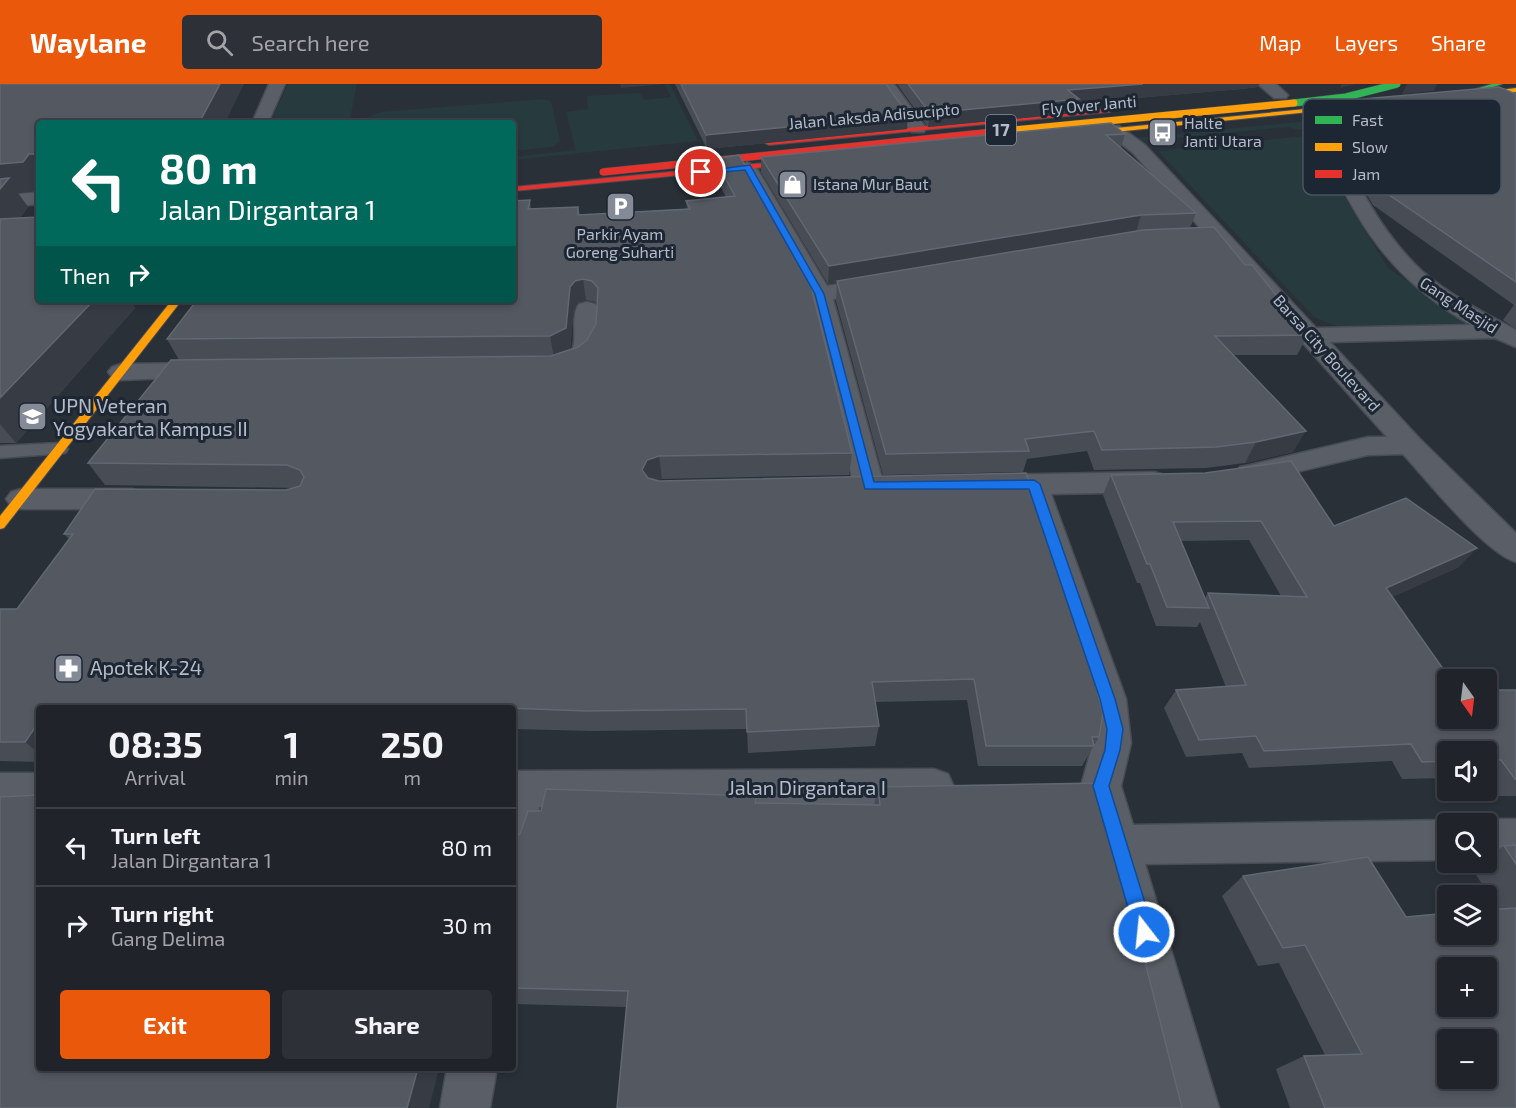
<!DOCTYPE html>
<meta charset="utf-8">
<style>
body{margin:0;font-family:"Exo 2",sans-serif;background:#2d3036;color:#f1f3f6;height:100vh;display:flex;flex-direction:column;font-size:22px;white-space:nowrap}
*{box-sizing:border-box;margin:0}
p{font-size:20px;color:#a2a4a8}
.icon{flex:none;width:33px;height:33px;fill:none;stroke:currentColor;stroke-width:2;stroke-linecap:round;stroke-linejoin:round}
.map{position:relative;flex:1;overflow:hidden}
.drawer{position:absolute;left:36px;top:621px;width:480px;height:366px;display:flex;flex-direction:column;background:#20242a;border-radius:6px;box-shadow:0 3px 9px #0003,0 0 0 2px #3d4147}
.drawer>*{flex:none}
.banner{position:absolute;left:36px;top:36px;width:480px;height:183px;border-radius:6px;box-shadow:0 3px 9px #0003,0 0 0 2px #3d4147;background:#00695c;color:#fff;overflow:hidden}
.needle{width:39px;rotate:166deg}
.tools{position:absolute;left:1437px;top:585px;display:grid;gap:12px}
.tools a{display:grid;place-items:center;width:60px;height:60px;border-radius:6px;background:#20242a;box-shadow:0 3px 9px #0003,0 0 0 2px #3d4147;font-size:30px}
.pin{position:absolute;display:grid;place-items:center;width:51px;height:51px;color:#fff;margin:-26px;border:3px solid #fff;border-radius:50%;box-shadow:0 2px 6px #0007}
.me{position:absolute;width:66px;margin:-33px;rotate:344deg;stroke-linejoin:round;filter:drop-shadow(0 0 4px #0008)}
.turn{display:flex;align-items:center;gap:21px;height:126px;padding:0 24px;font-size:27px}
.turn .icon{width:78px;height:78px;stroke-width:2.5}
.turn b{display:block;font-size:42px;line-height:51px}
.then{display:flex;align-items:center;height:57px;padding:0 24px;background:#0003;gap:12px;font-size:22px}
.eta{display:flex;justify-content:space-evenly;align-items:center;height:102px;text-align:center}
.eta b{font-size:36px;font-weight:700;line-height:42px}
.cta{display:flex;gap:12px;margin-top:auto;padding:12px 24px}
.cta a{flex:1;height:69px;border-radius:6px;background:#ea580c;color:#fff;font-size:24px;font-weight:700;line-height:69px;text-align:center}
.cta a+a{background:#2d3036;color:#f1f3f6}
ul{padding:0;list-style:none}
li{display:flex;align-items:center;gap:18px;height:78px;padding:0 24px;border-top:2px solid #3d4147}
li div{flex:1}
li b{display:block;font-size:22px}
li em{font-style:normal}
header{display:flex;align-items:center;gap:36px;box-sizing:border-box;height:84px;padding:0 30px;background:#ea580c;color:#fff}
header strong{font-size:28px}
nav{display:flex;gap:33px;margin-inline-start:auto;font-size:21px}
.search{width:420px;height:54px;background:#2d3036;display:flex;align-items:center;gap:15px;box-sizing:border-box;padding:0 21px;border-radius:6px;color:#a2a4a8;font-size:22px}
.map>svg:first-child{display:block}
</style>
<header>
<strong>Waylane</strong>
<div class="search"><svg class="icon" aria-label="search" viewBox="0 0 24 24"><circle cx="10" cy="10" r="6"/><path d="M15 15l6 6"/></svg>Search here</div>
<nav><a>Map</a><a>Layers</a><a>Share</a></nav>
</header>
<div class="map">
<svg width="1516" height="1024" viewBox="0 0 1516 1024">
<rect width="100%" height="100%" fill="#2a3038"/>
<g fill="#273a3e">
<polygon points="288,0 357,0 349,39 270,39"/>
<polygon points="664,0 670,0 698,57 513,76 513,73 576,66 566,28 588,25 587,12 640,9 644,16 671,13"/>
<polygon points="542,15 551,17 560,57 552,63 513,67 513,39 365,39 368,33 381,28"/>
<polygon points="1308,37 1311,45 1299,46 1288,43 1144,57 1135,54"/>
<path d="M1315,51l16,40 57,93 85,57c-45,2 -118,15 -159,-8l-156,-166z"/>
</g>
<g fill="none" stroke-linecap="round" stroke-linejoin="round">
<defs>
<polygon id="lane" points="59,359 68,365 65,369 0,374 0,362"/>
<g id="street">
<polygon points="269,0 285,0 268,39 252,39"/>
<polygon points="878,0 894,0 926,44 924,48 912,48 896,29"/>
<polygon points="1258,0 1276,0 1288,11 1286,14 1274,14"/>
<path d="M1314,21l8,5c27,57 54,119 101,162 28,24 61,41 93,58v17l-21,-9 -165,4 90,97 96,94v29c-31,-9 -89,-82 -113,-108l-35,1 -118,28 -10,-2 -4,-7 4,-7 10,-2 118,-28h19l-254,-284 -29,-23 3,-4h12l26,19 171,183 155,-3c-95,-54 -122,-119 -165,-215z"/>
<polygon points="747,78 756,83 827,202 882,193 890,195 893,200 890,205 882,207 833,215 884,402 879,409 869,412 859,409 854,402 809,210 738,83"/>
<polygon points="39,108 39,120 0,124 0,112"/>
<path d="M587,218l8,2c4,6 4,11 5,19 1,28 -15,58 -48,49l-4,-5 4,-5 20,-11c6,-14 -2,-35 7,-47z"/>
<polygon points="206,279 215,282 219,287 215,292 121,296 112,293 108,288 112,283 121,280"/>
<polygon points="1154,388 1164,391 1169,398 1164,405 1154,408 1051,410 1126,615 1131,659 1121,702 1133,741 1448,736 1456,740 1448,740 1448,776 1145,780 1219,1024 1169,1024 1081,702 1093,659 1090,615 1021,410 986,411 976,408 971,401 976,394 986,391"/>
<polygon points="21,405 132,405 142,408 147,415 142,422 132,425 21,425 11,422 6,415 11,408"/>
<polygon points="934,685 948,690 954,703 948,716 934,721 539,723 534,757 528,771 513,777 513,687"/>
<rect x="0" y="689" width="39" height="36"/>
<polygon points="1486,735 1516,735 1516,775 1486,775 1486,740 1476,740"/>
<polygon points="447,984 497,984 490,1024 440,1024"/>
</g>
<polygon id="fast" points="1492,0 1502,0 1464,13 1336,26 1333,24 1463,9"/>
<g id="slow">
<polygon points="1516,4 1516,8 1464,13 1461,11"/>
<polygon points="1336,22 1338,25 1076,52 1072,50 1076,48"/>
<polygon points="172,216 182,216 4,444 0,445 0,432"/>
</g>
<g id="jam">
<polygon points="1108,25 1110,28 769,61 765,59 769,57"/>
<polygon points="807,75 811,77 810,79 513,107 513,103"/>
</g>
</defs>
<use href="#lane" stroke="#484c55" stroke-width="3"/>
<use href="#street" stroke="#484c55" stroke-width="3"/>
<use href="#fast" stroke="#484c55" stroke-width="2"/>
<use href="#slow" stroke="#484c55" stroke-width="2"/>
<use href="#jam" stroke="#484c55" stroke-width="2"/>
<use href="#lane" fill="#5a5e66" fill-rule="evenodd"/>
<use href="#street" fill="#5a5e66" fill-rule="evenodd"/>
<use href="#fast" fill="#30b455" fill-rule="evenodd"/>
<use href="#slow" fill="#ff9f0a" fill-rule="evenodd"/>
<use href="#jam" fill="#e5322d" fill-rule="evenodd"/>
<defs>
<polyline id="fast-bridge" points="1294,19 1346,13 1397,0"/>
<polyline id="slow-bridge" points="993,48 1294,19"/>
<polyline id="jam-bridge" points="603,88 993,48"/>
</defs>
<use href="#fast-bridge" stroke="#474c53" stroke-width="8" stroke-linecap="butt"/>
<use href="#slow-bridge" stroke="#474c53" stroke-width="8" stroke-linecap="butt"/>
<use href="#jam-bridge" stroke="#474c53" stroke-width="8" stroke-linecap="butt"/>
<use href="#fast-bridge" stroke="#30b455" stroke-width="7"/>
<use href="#slow-bridge" stroke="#ff9f0a" stroke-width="7"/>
<use href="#jam-bridge" stroke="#e5322d" stroke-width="7"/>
</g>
<g fill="#474c55" fill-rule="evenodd">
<polygon points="0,0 39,39 39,107 18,109 28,123 20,134 39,216 130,216 135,224 16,359 0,359"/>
<polygon points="675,0 886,0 907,45 707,65"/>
<polygon points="897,0 1259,0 1258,3 1241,5 1078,19 1076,29 928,43"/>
<polygon points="1516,10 1516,245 1503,236 1514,221 1373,121 1362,102 1370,87 1393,84 1380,74 1388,59 1400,58 1363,39 1357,29 1364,15"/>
<polygon points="1125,50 1121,64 1196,129 1190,144 1245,181 1308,251 1297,271 1234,271 1293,368 1245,379 1206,384 1094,386 1087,367 1027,375 1023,388 883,391 836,217 837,198 828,200 761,88 761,73"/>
<path d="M739,71l113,298 -3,22 -187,4 -5,1 442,257 -17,29h-104l-11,-66 -92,2 4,24 -4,20 -127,7 -1,-24 -155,2 -79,-2v-21h-474v54l-39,-1v-152h17l52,-70 -5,-5 222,-44 8,-2 -189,-3 -17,-22 91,-103 -12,-21 363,-139 1,9 47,-2 2,8 107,-6 -1,-8 40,-4 -10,-19 -1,-19zM586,216l10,2 1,2 -1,20 -9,16 -9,7 -8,2 4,-41 4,-6z"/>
<path d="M1111,391l223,51 125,41 -67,30 56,121 68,-28v106h-25l-5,-8v-36h-38v26l-46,1 -10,-18 -143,7 -7,-15 -56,4 -22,-49 12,-18 50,-3 -26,-65 -3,5 -41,-1 -16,-43h-3l-34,-88zM1249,456l32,56 -73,-3 -3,5 -24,-57z"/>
<polygon points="878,703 1149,875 1145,878 626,923 513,920 513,753 756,719 874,721"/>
<polygon points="1516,761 1516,1024 1290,1024 1276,985 1304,972 1325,971 1279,879 1258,882 1222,812 1243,792 1406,833 1498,825 1471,783 1477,778 1486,778 1486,773 1504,762"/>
</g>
<g fill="#373c44">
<polygon points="220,0 244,0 225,39 199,39"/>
<polygon points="620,0 665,0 621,4"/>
<polygon points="1143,0 1259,0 1258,3 1241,5 1078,19 1076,29 928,43 930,29 1068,6"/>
<polygon points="1342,0 1355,0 1340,4"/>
<polygon points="1407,0 1437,0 1434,7 1402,10"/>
<polygon points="908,31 907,45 707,65 706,51"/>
<polygon points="29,70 39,70 39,107 18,109 28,123 11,146 0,147 0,80"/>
<polygon points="1141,131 1136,148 828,200 829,182"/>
<polygon points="583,195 586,216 578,218 574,224 570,265 554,274 550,252 570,203 575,197"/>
<polygon points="94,216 130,216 135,224 16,359 0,340 0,314"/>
<polygon points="1306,347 1293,368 1245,379 1256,358"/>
<polygon points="659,372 662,395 650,399 642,386 647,376"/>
<polygon points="1477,464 1459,483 1370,523 1386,504"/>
<polygon points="39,638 39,669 25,658"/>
<polygon points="418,984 442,984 439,985 429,1024 407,1024"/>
</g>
<g fill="#535861" stroke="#626872" stroke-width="1.5" fill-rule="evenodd">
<polygon points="0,0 220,0 199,39 39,39 39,70 29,70 23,78 0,80"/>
<polygon points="681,0 886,0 908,31 706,51"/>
<polygon points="908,0 1143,0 1068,6 1079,15 930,29"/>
<polygon points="1499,3 1516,10 1516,198 1382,106 1370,87 1418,82 1388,59 1432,56 1370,24 1364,15"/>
<polygon points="1111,39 1125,50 1106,51 1196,129 1141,131 829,182 761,73"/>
<polygon points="739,71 808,190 852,369 659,372 647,376 642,386 648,394 659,397 1026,389 1077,531 1103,629 1099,653 1092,653 1094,662 986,662 974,595 872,598 879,642 747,648 746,625 586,627 458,622 458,624 39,624 39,638 25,658 0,658 0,525 17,525 73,450 64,450 95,405 286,406 300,402 304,393 300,386 287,381 88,379 171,276 551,272 578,263 587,256 596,240 598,204 592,197 583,195 575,197 570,203 566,244 550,252 167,255 197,216 513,216 513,117 530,116 528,125 578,123 578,131 690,125 686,117 735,112 715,75"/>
<polygon points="9,94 0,105 0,95"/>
<polygon points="39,133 39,216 94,216 0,314 0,135"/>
<polygon points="1214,143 1245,181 1252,181 1308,251 1215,252 1306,347 1256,358 1216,363 1102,366 1094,347 1025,355 1029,367 886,370 837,197 1143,146"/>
<polygon points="1291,377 1334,442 1406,414 1477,464 1386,504 1451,596 1448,596 1448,634 1486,634 1486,606 1516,606 1516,695 1515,695 1501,676 1486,676 1486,668 1448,668 1448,677 1422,678 1411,660 1264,667 1256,652 1199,656 1176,606 1246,601 1208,509 1307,513 1261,437 1173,438 1209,524 1167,523 1150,480 1147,480 1111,391 1205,389"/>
<polygon points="1099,699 1144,857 1149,875 1144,874 1182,1024 617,1024 628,907 513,904 513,753 520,750 528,727 541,727 546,705 756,712 755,719 880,721 878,703"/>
<polygon points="39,711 39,984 418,984 407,1024 0,1024 0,713"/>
<polygon points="1516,761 1516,780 1504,762"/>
<path d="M1368,773l38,60 42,-4v21h38v-24l30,-2v200h-191l-21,-52 58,-2 -57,-109 -22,3 -40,-72zM1448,884h38v38h-38zM1448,956h38v38h-38z"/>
</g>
<polygon fill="#1a73e8" stroke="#114b97" stroke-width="1.5" points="750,81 824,210 874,398 1034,396 1040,400 1115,615 1123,645 1120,666 1109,702 1154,848 1151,855 1144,857 1138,855 1135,848 1093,702 1105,666 1107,645 1100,615 1029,405 865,405 815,210 745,86 701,90 697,88"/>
<defs>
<symbol id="bus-square" viewBox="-11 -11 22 22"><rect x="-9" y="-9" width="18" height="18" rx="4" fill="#848b96" stroke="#1d2633"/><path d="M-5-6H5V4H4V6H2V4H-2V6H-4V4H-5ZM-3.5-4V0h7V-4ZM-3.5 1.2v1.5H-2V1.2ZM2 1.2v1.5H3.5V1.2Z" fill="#fff"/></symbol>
<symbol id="shop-square" viewBox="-11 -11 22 22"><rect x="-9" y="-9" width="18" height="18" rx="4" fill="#848b96" stroke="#1d2633"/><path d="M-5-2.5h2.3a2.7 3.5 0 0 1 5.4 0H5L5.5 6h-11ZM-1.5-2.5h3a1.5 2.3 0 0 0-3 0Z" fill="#fff"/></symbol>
<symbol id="parking-square" viewBox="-11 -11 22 22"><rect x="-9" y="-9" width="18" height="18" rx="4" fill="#848b96" stroke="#1d2633"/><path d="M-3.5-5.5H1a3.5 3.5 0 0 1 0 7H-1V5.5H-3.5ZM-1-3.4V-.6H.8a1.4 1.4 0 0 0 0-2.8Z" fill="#fff"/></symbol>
<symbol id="university-square" viewBox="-11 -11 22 22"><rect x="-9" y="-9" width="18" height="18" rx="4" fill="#848b96" stroke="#1d2633"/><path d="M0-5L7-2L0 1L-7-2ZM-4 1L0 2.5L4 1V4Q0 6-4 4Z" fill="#fff"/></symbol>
<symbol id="pharmacy-square" viewBox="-11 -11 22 22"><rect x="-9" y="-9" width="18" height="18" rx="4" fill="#848b96" stroke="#1d2633"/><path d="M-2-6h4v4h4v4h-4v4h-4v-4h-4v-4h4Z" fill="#fff"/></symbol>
</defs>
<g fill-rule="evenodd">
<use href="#bus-square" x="1146" y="32" width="33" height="33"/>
<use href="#shop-square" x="776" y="84" width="33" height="33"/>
<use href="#parking-square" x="604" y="106" width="33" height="33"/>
<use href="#university-square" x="16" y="316" width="33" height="33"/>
<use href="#pharmacy-square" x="52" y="568" width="33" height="33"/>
</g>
<g text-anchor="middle" stroke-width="6" stroke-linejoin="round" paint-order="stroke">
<g font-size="16" fill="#b4bcc9" stroke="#1d2633">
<text transform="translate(1089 21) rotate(-5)" y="6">Fly Over Janti</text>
<text transform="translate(874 32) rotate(-5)" y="6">Jalan Laksda Adisucipto</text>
<text transform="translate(1459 221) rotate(33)" y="6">Gang Masjid</text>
<text transform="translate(1327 269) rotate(48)" y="6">Barsa City Boulevard</text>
</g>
<g font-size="16" fill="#b4bcc9" stroke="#1d2633" text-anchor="start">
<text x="1184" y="45">Halte<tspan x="1184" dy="18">Janti Utara</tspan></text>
<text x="813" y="106">Istana Mur Baut</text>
<text x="620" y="156" text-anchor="middle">Parkir Ayam<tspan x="620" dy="18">Goreng Suharti</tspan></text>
</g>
<rect fill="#1d2633" stroke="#878f9c" stroke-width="1.5" x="986" y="31" width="30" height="30" rx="4.5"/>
<g font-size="18" font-weight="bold" fill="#b4bcc9">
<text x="1001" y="52">17</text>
</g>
<g font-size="20" fill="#b4bcc9" stroke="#1d2633" text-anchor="start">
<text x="53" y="329">UPN Veteran<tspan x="53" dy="23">Yogyakarta Kampus II</tspan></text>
<text x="90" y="591">Apotek K-24</text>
</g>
<g font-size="20" fill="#b4bcc9" stroke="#1d2633">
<text x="807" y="711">Jalan Dirgantara I</text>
</g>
</g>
<rect x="1303" y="15" width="198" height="96" rx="9" fill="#1d2633" stroke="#4a5360" stroke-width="1.5"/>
<rect x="1315" y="32" width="27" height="8" fill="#30b455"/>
<rect x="1315" y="59" width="27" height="8" fill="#ff9f0a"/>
<rect x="1315" y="86" width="27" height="8" fill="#e5322d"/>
<g font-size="16" fill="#b4bcc9">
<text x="1352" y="42">Fast</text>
<text x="1352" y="69">Slow</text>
<text x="1352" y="96">Jam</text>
</g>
</svg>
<div class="tools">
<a><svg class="needle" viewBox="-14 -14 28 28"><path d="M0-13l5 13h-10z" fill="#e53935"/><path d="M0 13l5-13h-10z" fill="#a2a4a8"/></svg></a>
<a><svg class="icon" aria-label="sound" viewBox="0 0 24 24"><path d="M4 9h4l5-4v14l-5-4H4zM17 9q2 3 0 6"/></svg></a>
<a><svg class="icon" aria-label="search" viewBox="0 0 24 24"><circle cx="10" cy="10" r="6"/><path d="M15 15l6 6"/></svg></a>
<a><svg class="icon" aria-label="layers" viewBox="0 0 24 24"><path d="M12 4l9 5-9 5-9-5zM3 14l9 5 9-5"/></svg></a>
<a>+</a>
<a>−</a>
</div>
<div class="pin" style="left:701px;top:88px;background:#d93025"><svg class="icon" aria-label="arrive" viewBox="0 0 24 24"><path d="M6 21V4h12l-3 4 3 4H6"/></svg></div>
<svg class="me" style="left:1144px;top:848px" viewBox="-20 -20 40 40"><circle r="17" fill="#1a73e8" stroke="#fff" stroke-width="3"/><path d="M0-11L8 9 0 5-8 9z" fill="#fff"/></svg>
<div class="banner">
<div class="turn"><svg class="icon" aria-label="left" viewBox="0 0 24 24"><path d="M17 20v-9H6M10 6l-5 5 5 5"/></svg><div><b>80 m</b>Jalan Dirgantara 1</div></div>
<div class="then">Then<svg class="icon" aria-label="right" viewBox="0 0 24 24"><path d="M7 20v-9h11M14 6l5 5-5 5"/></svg></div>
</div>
<section class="drawer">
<div class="eta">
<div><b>08:35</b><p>Arrival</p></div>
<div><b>1</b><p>min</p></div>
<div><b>250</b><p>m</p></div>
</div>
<ul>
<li><svg class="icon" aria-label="left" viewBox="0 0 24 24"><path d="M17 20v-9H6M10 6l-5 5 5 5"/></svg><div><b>Turn left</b><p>Jalan Dirgantara 1</p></div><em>80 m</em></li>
<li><svg class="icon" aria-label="right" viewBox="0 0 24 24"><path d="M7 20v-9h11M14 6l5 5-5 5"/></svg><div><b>Turn right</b><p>Gang Delima</p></div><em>30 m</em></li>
</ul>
<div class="cta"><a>Exit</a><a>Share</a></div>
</section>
</div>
